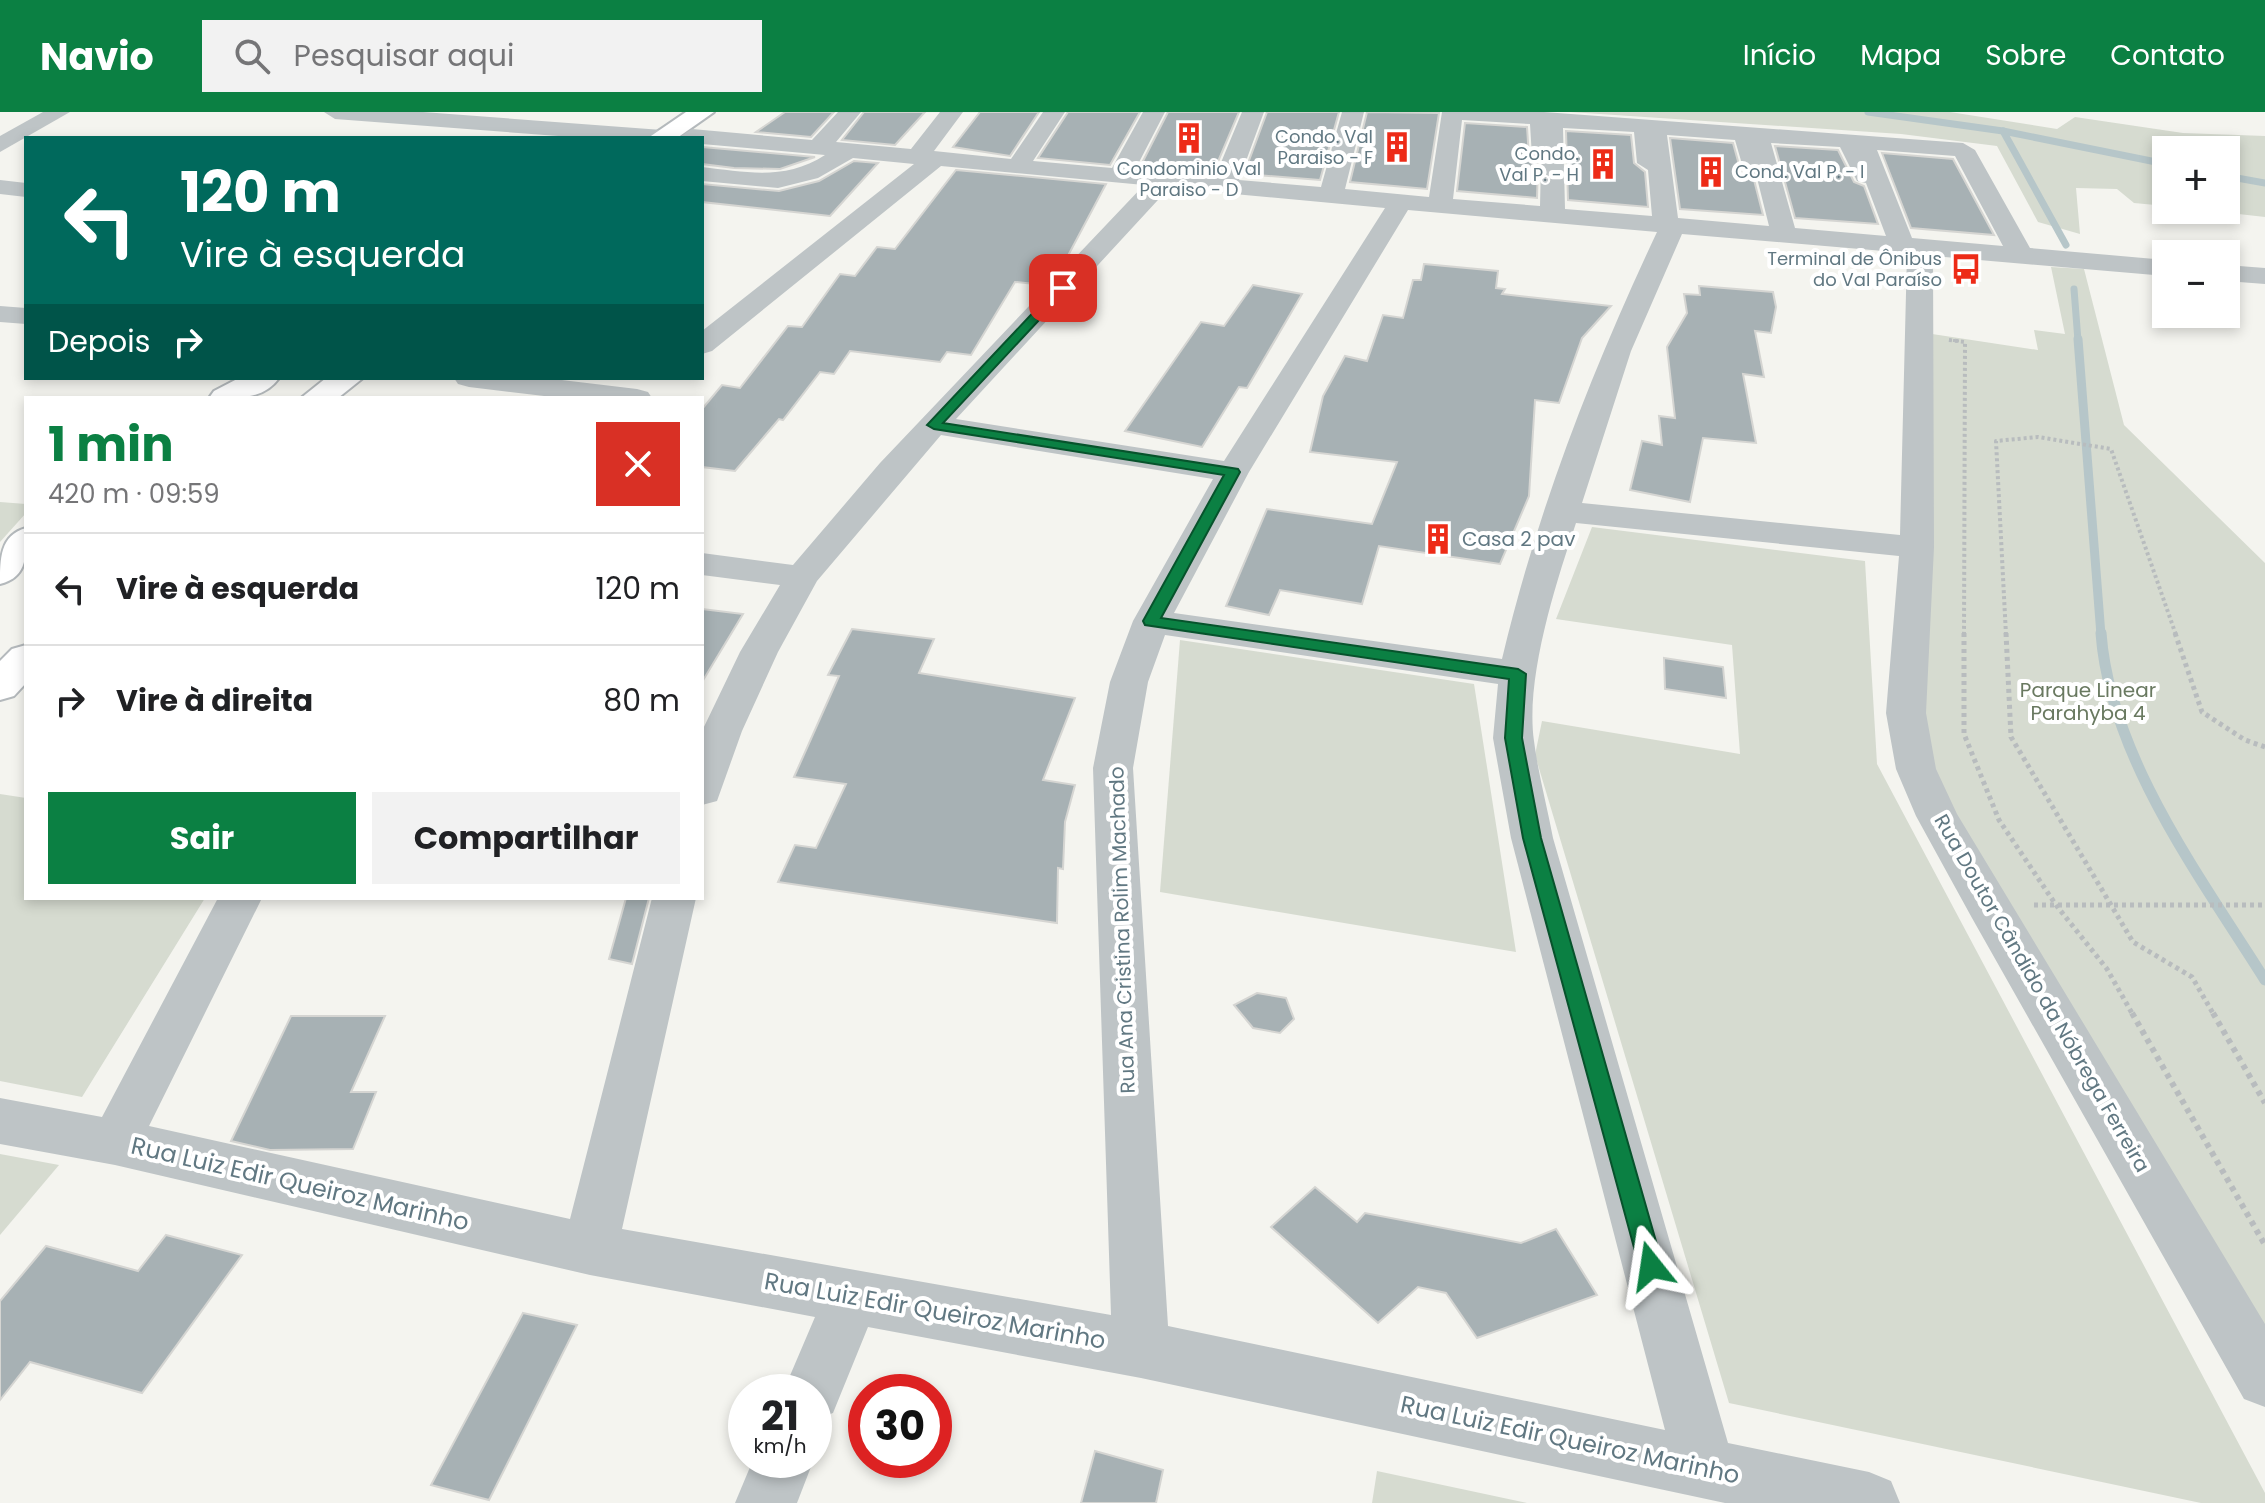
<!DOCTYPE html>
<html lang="pt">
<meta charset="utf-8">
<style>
body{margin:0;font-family:Poppins,sans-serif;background:#f2f2f2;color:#202124;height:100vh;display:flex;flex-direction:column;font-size:30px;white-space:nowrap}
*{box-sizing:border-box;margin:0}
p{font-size:26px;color:#757577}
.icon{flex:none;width:44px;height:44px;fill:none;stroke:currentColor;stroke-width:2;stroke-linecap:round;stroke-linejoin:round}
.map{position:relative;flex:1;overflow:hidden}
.sheet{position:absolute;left:24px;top:284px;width:680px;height:504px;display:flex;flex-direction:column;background:#fff;border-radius:0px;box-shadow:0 4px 12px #0003}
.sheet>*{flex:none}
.hud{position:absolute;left:24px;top:24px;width:680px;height:244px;border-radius:0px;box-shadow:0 4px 12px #0003;background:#00695c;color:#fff;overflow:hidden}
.tools{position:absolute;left:2152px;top:24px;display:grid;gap:16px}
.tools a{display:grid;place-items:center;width:88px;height:88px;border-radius:0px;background:#fff;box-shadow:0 4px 12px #0003;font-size:40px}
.speed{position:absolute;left:728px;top:1262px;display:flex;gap:16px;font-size:40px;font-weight:700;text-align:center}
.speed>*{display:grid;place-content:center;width:104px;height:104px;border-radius:50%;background:#fff;box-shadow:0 4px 12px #0003;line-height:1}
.speed small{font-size:20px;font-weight:400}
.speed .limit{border:12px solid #d22;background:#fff;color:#111}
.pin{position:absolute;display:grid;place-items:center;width:68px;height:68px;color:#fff;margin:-34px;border-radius:16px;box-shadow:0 4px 12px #0006}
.me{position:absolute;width:88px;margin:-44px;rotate:345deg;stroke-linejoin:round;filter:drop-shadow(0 0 6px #0008)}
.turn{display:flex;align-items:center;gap:28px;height:168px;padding:0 24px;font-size:36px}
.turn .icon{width:104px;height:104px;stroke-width:2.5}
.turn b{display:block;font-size:56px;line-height:68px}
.then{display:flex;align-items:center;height:76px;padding:0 24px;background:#0003;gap:16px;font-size:30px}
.round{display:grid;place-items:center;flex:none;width:84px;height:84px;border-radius:0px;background:#f2f2f2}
.overview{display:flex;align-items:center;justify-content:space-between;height:136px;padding:0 24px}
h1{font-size:48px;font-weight:700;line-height:60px;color:#0b8043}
.action{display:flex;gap:16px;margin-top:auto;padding:16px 24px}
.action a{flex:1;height:92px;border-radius:0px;background:#0b8043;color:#fff;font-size:32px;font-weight:700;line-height:92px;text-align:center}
.action a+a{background:#f2f2f2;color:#202124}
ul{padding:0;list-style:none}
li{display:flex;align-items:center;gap:24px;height:112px;padding:0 24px;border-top:2px solid #e0e0e0}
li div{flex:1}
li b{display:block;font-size:30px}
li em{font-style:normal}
header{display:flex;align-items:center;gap:48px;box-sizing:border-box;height:112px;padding:0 40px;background:#0b8043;color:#fff}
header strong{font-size:38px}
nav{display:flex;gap:44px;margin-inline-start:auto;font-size:28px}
.search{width:560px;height:72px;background:#f2f2f2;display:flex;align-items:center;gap:20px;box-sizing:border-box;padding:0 28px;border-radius:0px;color:#757577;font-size:30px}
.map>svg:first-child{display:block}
</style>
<header>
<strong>Navio</strong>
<div class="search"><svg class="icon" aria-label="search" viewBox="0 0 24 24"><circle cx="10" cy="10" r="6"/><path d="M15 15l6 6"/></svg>Pesquisar aqui</div>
<nav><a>Início</a><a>Mapa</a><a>Sobre</a><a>Contato</a></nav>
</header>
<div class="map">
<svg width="2265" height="1391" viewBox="0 0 2265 1391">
<rect width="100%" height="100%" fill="#f4f4ef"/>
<g fill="#d6dbd0">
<polygon points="1570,0 1950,0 2057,17 2075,5 2183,21 2265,24 2265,105 2203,98 2226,98 2226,38 2166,38 2166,94 2134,91 2117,77 2076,76 2080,122 2038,110 1997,34 1901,22"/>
<polygon points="2051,155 2084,157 2124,313 2265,451 2265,1276 1909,631 1919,220 2038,238 2034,218 2065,222"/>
<polygon points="0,390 26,392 26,401 0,430"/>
<polygon points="1592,415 1865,449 1877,652 2265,1381 2265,1391 2201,1391 1729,1291 1535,643 1542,609 1740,642 1732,533 1556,507"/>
<polygon points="1180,528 1474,572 1516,840 1160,780"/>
<polygon points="0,682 26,686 26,786 205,786 82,985 0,969"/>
<polygon points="0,1042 59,1053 0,1123"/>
<polygon points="1377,1359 1527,1391 1372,1391"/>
</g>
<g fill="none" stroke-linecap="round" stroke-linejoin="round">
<g stroke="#b6c6c9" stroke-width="7">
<polyline points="1868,0 2003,19 2166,52"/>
<polyline points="2003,19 2066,133"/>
<polyline points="2226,64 2265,71"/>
<polyline points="2074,177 2078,229"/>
</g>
<polyline stroke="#b6c6c9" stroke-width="9" points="2078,227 2101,523"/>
<path stroke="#b6c6c9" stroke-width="11" d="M2101,521c9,124 100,245 164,347"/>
</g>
<g fill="#a7b1b4" stroke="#d5d5d2" stroke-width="2">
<polygon points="785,0 834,0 811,25 756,20"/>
<polygon points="864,0 925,0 895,33 842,28"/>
<polygon points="980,0 1039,0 1010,44 953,35"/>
<polygon points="1068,0 1140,0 1110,53 1038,46"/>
<polygon points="1168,0 1239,0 1214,59 1141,53"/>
<polygon points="1267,0 1339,0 1320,68 1244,62"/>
<polygon points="1367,0 1439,1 1427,77 1350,70"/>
<polygon points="1465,11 1527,15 1529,45 1538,53 1537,86 1457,79"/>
<polygon points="1566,19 1631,23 1634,51 1645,60 1648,95 1568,88"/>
<polygon points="1670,26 1733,31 1741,60 1754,68 1763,103 1680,97"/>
<polygon points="1775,34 1838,38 1854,70 1864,74 1878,112 1795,106"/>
<polygon points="702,35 815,45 780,57 734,56 702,52"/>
<polygon points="1882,41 1953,47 1994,123 1911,116"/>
<polygon points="854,49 878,51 830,104 702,90 702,72 779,79 819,69"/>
<polygon points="956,58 1106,72 1062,155 1045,173 1015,170 971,243 947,240 940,250 850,239 834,262 820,260 783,308 779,307 735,359 702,355 702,297 722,273 740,276 788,214 802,215 840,162 855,164 877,135 895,137"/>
<polygon points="1424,152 1498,159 1496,176 1505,177 1502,182 1611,194 1582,226 1559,291 1535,288 1529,384 1500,452 1379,434 1362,492 1280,478 1269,503 1226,494 1267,397 1372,412 1397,350 1310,340 1323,284 1345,244 1367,249 1383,203 1403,206 1413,168 1421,168"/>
<polygon points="1253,173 1302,182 1247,276 1239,275 1202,335 1125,319 1201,210 1224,214"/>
<polygon points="1699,174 1773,180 1776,195 1771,221 1755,219 1764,265 1743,262 1756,331 1703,326 1690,390 1630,378 1642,329 1662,333 1659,304 1675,306 1667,235 1687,201 1684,182 1700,183"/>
<polygon points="702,497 743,502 702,570"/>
<polygon points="852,517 934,527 919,561 1075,586 1043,668 1075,673 1065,710 1063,757 1058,756 1057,811 778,770 795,733 816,736 846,672 794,665 839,564 828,563"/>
<polygon points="1664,546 1723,555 1726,586 1665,577"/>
<polygon points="626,786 649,786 632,852 609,847"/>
<polygon points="1257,881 1286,886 1294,907 1280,921 1253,916 1234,893"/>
<polygon points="291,904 385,904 351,980 376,980 353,1037 270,1038 231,1029"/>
<polygon points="1315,1075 1357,1110 1365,1101 1521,1131 1556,1117 1597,1183 1477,1226 1446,1181 1418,1175 1378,1211 1271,1115"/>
<polygon points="166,1123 242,1143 142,1281 30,1250 0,1288 0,1189 46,1134 138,1159"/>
<polygon points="523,1201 577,1213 489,1388 431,1373"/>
<polygon points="1095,1339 1163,1358 1156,1391 1081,1391"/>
</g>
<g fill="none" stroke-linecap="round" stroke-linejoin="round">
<defs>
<g id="major">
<polygon points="686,0 714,0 677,26 648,26"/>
<path d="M239,266h40c-16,23 -45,20 -70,20l5,-7z"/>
<polygon points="326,266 363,266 338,286 301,286"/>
<path d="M26,416c0,25 3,49 -26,56 0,-25 0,-49 26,-56z"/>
<polygon points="26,533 26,571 14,584 0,588 0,549 12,537"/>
</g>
</defs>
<use href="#major" stroke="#b4b9bc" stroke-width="4"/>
<polyline stroke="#b8bcbe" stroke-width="3" stroke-dasharray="2 2" stroke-linecap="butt" points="1949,228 1959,229"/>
<g stroke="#b8bcbe" stroke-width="4" stroke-dasharray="3 3" stroke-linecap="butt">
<polyline points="1949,228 1965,230 1964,523"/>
<polyline points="2006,523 1996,329 2038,325 2111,337 2176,523"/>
</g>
<g stroke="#b8bcbe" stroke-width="5" stroke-dasharray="4 4" stroke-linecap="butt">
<polyline points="1964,521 1964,622 1999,708 2056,793 2107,857 2133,903"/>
<polyline points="2006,521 2011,625 2133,830 2192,865 2214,903"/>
<polyline points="2175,521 2202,600 2245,628 2265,635"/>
<polyline points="2034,793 2265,793"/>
</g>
<g stroke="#b8bcbe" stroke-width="6" stroke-dasharray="5 5" stroke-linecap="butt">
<polyline points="2132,901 2265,1133"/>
<polyline points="2213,901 2265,991"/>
</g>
<g fill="#bec4c6" fill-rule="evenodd">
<polygon points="43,0 70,0 0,40 0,24"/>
<polygon points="324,0 423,0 662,18 674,25 585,26 335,7"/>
<path d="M838,0h23l-25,30 75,7 29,-37h23l-29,39 77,8 32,-47h22l-32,49 79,7 31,-56h22l-30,58 80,7 27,-65h22l-25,68 82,7 21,-75h22l-19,77 84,8 13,-85h102l419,31 12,7 55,98 136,12v16l-233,-20 1,291 -8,166 10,56 21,45 308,510v83l-21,-8 -272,-481 -56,-102 -20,-47 -10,-56 13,-157 -323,-33c-20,60 -51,155 -42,218 4,32 13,65 19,97l175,605 141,29 22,9 9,22h-175l-584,-125 -273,-51 -35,86 -19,7v-28h-31l32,-75 -225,-42 -475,-110 -115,-21v-46l102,19 116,-219h44l-113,228 421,93 82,-321h44l-74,331 489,86 -18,-547 17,-86 23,-61 80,-142 -272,-44 -124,146 -39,71 -36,79 -25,70 -15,4v-74l38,-79 40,-67 -78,-10v-22l91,12 87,-102 264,-278 -203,-19 -229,185 -10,3v-23l212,-167 -61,-6 -35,20 -40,10 -76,-7v-14c44,5 83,14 123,-12l-123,-11v-6l-21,-2 11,-7 120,11zM1462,8l68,4 2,33 9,6 -1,43 -87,-7zM1563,16l71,4 3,31 11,7 4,46 -87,-7zM1667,23l68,5 9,31 13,7 12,48 -91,-8zM1771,31l69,4 17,34 9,2 20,53 -91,-8zM1877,38l78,6 48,90 -91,-8zM1169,76l216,20 -161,253 -268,-42zM1408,98l249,22c-65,138 -120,279 -155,427l-328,-46 75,-141zM1682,122l225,19 -7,282 -318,-32 49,-152zM1165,523l333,49 -5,54 18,100 154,592 -497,-104 -35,-558 15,-86z"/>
<polygon points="0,68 26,71 26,85 0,82"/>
<polygon points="2226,153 2265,156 2265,172 2226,169"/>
<polygon points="0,194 26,196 26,212 0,210"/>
<polygon points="454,266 545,266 637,277 648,280 652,286 561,286 469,275 458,272"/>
<polygon points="753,1348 814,1347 797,1391 735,1391"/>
</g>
<use href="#major" fill="#fff" fill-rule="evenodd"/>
</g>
<polygon fill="#0b8043" stroke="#07532c" stroke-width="2" points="1059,173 1069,176 943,311 1238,357 1240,360 1161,506 1518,557 1526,562 1522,626 1541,726 1663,1154 1659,1162 1651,1165 1642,1162 1639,1154 1523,726 1505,626 1509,567 1145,513 1143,509 1224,363 934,317 927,313"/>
<defs>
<symbol id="building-bare" viewBox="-9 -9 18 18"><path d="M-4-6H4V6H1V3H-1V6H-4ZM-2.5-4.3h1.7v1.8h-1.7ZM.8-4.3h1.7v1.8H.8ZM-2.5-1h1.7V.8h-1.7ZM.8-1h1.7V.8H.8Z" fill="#ed2b17" stroke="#fff" stroke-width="2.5" paint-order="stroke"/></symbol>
<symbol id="bus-bare" viewBox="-9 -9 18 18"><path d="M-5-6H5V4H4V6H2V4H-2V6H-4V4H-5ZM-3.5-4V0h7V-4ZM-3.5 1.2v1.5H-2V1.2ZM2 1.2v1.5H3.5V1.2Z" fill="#ed2b17" stroke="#fff" stroke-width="2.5" paint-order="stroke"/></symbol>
</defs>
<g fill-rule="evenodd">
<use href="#building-bare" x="1167" y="4" width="44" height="44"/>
<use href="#building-bare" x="1375" y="13" width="44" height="44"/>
<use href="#building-bare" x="1581" y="30" width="44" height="44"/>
<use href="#building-bare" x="1689" y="38" width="44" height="44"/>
<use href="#bus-bare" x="1944" y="135" width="44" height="44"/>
<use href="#building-bare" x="1416" y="405" width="44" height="44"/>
</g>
<g text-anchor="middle" stroke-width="8" stroke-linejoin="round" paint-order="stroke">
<g font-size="18" fill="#617882" stroke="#fff" text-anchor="end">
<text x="1373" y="31">Condo. Val<tspan x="1373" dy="21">Paraiso - F</tspan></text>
<text x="1579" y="48">Condo.<tspan x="1579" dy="21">Val P. - H</tspan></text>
<text x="1189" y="63" text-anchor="middle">Condominio Val<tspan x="1189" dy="21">Paraiso - D</tspan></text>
<text x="1735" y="66" text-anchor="start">Cond. Val P. - I</text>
<text x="1942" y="153">Terminal de Ônibus<tspan x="1942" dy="21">do Val Paraíso</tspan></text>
</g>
<g font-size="20" fill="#617882" stroke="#fff" text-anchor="start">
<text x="1462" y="434">Casa 2 pav</text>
</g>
<g font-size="20" fill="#697960" stroke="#fff">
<text x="2088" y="585">Parque Linear<tspan x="2088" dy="23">Parahyba 4</tspan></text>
</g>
<g font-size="20" fill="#617882" stroke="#fff">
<text transform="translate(1122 818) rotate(-92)" y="7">Rua Ana Cristina Rolim Machado</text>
<text transform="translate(2042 881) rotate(60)" y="7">Rua Doutor Cândido da Nóbrega Ferreira</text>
</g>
<g font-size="24" fill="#617882" stroke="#fff">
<text transform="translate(300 1072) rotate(13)" y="8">Rua Luiz Edir Queiroz Marinho</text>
<text transform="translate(935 1199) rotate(10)" y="8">Rua Luiz Edir Queiroz Marinho</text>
<text transform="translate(1570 1328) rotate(12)" y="8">Rua Luiz Edir Queiroz Marinho</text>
</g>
</g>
</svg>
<div class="tools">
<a>+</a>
<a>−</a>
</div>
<div class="speed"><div>21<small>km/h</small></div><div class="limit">30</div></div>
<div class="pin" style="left:1063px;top:176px;background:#d93025"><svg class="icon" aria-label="arrive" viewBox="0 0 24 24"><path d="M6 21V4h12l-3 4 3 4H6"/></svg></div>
<svg class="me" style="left:1651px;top:1154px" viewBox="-20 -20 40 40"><path d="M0-17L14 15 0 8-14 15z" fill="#0b8043" stroke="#fff" stroke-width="4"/></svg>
<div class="hud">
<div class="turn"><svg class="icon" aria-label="left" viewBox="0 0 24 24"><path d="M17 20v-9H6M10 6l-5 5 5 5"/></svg><div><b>120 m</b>Vire à esquerda</div></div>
<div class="then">Depois<svg class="icon" aria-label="right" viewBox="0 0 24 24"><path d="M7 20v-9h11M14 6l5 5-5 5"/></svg></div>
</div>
<section class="sheet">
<div class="overview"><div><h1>1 min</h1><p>420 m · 09:59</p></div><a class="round" style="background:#d93025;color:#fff"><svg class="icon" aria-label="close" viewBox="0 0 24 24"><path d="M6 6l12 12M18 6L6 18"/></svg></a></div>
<ul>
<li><svg class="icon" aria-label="left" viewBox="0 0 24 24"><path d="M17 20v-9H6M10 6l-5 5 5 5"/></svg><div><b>Vire à esquerda</b></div><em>120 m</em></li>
<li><svg class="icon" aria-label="right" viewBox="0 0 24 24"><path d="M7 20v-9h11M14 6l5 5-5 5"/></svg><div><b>Vire à direita</b></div><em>80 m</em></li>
</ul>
<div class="action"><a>Sair</a><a>Compartilhar</a></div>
</section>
</div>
